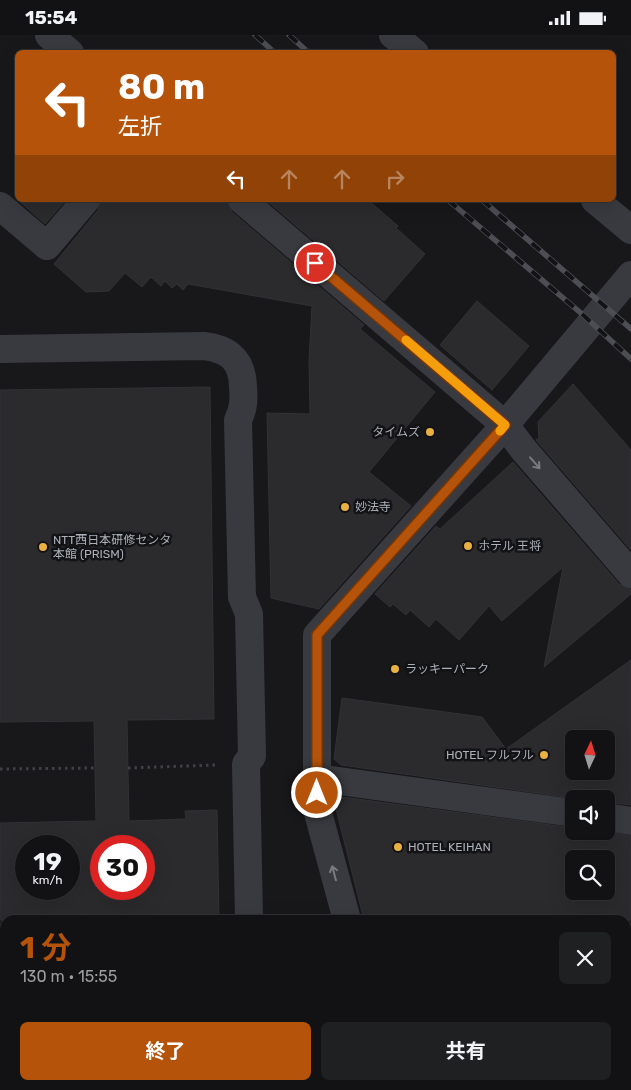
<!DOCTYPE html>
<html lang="ja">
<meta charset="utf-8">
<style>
body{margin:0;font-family:Rubik,"Noto Sans JP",sans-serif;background:#1f2022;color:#f1f3f6;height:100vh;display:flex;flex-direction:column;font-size:19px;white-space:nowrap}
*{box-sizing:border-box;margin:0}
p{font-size:16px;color:#9c9ea0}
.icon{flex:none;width:28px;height:28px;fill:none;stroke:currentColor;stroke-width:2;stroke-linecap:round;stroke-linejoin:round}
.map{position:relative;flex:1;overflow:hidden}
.sheet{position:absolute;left:0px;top:880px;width:631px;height:175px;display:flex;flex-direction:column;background:#121214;border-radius:15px 15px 0 0;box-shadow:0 5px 20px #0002,0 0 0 1px #313234}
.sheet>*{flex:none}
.banner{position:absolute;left:15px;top:15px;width:601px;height:152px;border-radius:8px;box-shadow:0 5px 20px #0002,0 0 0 1px #313234;background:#b45309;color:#fff;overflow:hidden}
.needle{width:32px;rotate:4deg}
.tools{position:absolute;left:565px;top:695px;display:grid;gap:10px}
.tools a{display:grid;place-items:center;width:50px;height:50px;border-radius:8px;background:#121214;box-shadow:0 5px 20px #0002,0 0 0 1px #313234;font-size:25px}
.speed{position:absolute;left:15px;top:800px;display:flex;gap:10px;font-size:25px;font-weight:700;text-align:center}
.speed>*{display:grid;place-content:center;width:65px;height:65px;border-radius:50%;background:#121214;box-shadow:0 5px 20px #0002,0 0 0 1px #313234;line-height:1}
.speed small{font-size:12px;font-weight:400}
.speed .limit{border:8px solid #d22;background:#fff;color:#111}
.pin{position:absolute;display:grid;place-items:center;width:42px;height:42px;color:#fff;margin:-21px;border:2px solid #fff;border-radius:50%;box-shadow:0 1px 5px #0007}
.me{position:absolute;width:55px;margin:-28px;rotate:0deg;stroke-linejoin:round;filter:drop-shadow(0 0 4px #0008)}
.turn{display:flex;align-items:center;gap:18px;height:105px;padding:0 20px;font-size:22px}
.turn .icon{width:65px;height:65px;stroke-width:2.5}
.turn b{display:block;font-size:35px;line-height:42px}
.lanes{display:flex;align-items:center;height:48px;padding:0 20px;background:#0003;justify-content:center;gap:25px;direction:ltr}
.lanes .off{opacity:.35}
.round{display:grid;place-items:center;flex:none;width:52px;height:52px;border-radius:8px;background:#1f2022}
.summary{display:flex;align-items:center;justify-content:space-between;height:85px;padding:0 20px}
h1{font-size:30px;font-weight:700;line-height:38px;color:#b45309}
.action{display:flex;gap:10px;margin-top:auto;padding:10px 20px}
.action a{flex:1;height:58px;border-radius:8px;background:#b45309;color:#fff;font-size:20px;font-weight:700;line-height:58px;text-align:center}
.action a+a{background:#1f2022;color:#f1f3f6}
.status{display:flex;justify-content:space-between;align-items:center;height:35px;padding:0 25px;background:#121214;direction:ltr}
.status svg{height:14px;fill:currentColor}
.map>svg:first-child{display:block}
</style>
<div class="status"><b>15:54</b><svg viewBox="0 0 49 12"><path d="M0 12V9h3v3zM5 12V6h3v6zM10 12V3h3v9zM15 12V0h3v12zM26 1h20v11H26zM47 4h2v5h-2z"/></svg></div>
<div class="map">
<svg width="631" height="1055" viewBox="0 0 631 1055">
<rect width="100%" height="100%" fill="#18181a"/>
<g fill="#2b2b2e" stroke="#323236" fill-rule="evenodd">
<polygon points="18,165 66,165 45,189"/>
<polygon points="101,165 227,165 232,177 364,290 360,294 435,357 369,437 411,471 319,574 271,563 267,378 310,379 309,326 312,271 188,249 183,255 177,249 172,253 165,246 161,251 151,242 142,252 125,238 109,256 86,257 54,229 98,175"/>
<polygon points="266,165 368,165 398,191 396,193 425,219 384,266"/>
<polygon points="477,266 529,311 492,355 440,310"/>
<polygon points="573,349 631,415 631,515 536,405 539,403 538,387"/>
<path d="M210,352l4,332 -87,1 2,101 57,-2 -1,-8 32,-1 2,110h-219v-97l96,-2 -2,-100 -94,1v-332zM26,811h43v43h-43zM101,811h43v43h-43z"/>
<polygon points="513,427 619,549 631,554 631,559 544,632 563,532 502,586 489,571 459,605 436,584 429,592 410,575 406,580 393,569 390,572 375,559 436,491 440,494"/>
<path d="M631,625v145l-25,-3v-3h-27l-238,-34 -7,-6 8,-61 140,19 24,32zM574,704h32v32h-32z"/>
<path d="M342,762l232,31v3h27l30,5v84h-48l-27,-4 -1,4h-191l-28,-111zM574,824h32v32h-32z"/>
</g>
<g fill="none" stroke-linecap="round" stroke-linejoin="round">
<g stroke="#404146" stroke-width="3" stroke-dasharray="2.5 4" stroke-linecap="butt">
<polyline points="128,733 215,730"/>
<polyline points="0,734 95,733"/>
</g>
<g stroke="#393a3f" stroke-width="28">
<polyline points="49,0 70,18"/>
<polyline points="393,0 415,18"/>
<polyline points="242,165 505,390 523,414 631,539"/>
<polyline points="595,165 631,195"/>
<polyline points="0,171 47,211 86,165"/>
<path d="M0,314l204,-3c25,3 38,14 39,40 1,13 1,22 -5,34l4,177 7,17 3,142 -6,8 3,156"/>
<polyline points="317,743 574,778"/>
<polyline points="606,782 631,786"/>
<polyline points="347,885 317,774 317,600 505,390 631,240"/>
<polyline points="626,955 631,955"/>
<polyline points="251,1050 251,1055"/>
<polyline points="351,1055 352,1050"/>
</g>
<defs>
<g id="rail">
<polyline points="255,0 275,18"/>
<polyline points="289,0 309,18"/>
<polyline points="448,165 582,279 631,324"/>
<polyline points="482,165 631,294"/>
</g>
</defs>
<use href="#rail" stroke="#4d4e54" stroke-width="5.5"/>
<use href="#rail" stroke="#131315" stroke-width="4" stroke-dasharray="11" stroke-linecap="butt"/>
</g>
<defs><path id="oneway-shaft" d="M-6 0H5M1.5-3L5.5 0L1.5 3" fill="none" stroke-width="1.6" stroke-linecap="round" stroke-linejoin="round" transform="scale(1.25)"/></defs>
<g stroke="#787b82">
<use href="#oneway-shaft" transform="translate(535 428) rotate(49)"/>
<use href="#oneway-shaft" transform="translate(334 838) rotate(-105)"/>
</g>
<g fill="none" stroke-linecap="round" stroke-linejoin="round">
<defs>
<polyline id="route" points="315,228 505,390 317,600 317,758"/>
</defs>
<use href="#route" stroke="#753606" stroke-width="12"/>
<use href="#route" stroke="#b45309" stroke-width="9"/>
<polyline stroke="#f59e0b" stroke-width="9" points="406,305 505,390 500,396"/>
</g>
<g fill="#e9b141" stroke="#131315" stroke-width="2">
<circle cx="430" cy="397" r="5"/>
<circle cx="345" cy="472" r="5"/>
<circle cx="468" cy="511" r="5"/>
<circle cx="43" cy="512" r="5"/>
<circle cx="395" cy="634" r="5"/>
<circle cx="544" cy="720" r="5"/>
<circle cx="398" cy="812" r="5"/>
</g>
<g text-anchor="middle" stroke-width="5" stroke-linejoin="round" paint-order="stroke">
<g font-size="12" fill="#abb0b9" stroke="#131315" text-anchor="start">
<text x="420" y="401" text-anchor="end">タイムズ</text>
<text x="355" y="476">妙法寺</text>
<text x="53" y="509">NTT西日本研修センタ<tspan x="53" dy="14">本館 (PRISM)</tspan></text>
<text x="478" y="515">ホテル 王将</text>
<text x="405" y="638">ラッキーパーク</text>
<text x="534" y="724" text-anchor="end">HOTEL フルフル</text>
<text x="408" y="816">HOTEL KEIHAN</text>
</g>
</g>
</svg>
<div class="tools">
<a><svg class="needle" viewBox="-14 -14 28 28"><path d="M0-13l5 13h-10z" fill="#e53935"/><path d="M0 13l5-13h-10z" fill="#9c9ea0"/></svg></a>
<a><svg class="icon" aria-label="sound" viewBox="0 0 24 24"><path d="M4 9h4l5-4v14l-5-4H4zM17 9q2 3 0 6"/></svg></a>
<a><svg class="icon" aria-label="search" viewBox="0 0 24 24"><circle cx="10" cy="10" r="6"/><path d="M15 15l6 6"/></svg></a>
</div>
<div class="speed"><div>19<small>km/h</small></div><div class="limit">30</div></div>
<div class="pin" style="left:315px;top:228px;background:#d93025"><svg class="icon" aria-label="arrive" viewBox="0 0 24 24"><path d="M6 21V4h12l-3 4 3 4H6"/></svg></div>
<svg class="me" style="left:317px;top:758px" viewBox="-20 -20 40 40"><circle r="17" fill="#b45309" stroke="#fff" stroke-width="3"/><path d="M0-11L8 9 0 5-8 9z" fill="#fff"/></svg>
<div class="banner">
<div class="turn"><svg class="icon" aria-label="left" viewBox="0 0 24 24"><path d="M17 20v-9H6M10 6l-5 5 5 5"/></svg><div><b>80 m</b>左折</div></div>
<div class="lanes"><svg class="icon" aria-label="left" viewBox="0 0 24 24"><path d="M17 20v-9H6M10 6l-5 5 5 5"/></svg><svg class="icon off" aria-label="ahead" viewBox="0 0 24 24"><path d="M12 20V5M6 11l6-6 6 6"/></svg><svg class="icon off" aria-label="ahead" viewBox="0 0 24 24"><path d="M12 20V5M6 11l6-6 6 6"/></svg><svg class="icon off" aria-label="right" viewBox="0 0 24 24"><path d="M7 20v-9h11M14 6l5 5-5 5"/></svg></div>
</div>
<section class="sheet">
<div class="summary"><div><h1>1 分</h1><p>130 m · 15:55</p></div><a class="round"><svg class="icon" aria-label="close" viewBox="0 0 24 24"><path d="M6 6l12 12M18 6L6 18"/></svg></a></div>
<div class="action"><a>終了</a><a>共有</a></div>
</section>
</div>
